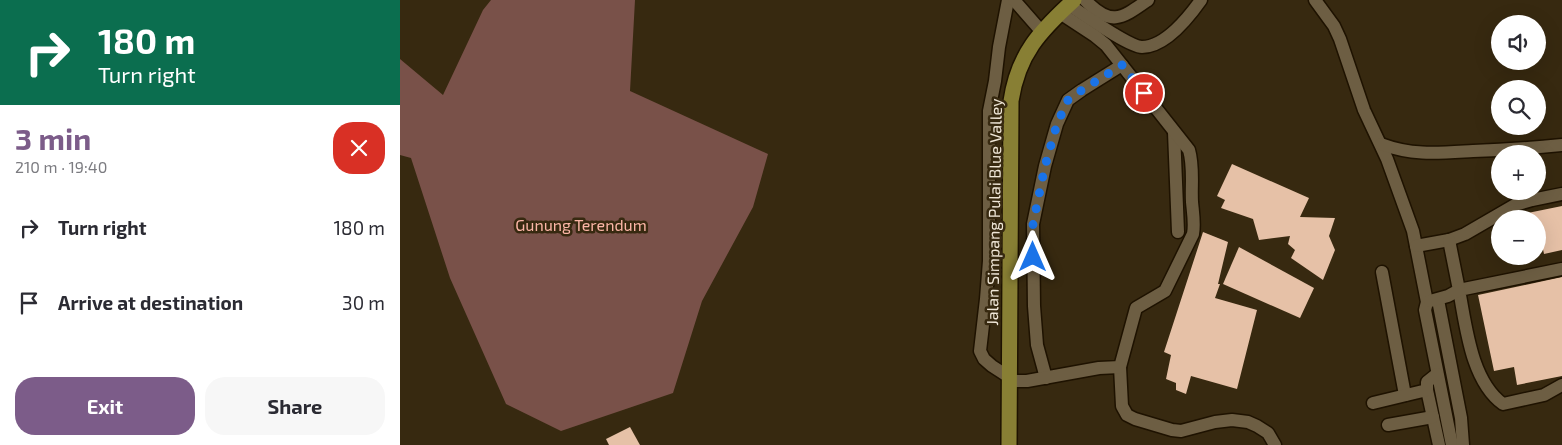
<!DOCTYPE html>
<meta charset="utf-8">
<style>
body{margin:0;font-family:"Exo 2",sans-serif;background:#f7f7f7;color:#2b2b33;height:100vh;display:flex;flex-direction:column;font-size:19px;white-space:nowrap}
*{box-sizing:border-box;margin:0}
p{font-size:16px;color:#7c7c81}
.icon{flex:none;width:28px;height:28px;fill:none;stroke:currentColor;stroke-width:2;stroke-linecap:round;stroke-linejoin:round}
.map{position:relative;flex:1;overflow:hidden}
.drawer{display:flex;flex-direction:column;background:#fff;width:400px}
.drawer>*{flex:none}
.banner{background:#0b6e4f;color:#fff;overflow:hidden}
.tools{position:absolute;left:1091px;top:15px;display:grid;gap:10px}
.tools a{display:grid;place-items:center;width:55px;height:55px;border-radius:50%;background:#fff;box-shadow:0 5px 20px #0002;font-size:25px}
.pin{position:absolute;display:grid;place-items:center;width:42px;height:42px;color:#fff;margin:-21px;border:2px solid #fff;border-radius:50%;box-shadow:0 1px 5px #0007}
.me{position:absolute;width:55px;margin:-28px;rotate:0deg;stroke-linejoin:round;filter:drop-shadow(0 0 4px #0008)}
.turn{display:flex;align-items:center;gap:18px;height:105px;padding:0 15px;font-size:22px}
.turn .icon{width:65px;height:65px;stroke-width:2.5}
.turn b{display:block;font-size:35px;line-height:42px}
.round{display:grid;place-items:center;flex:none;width:52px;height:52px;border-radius:20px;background:#f7f7f7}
.summary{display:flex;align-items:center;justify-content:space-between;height:85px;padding:0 15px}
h1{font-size:30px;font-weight:700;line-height:38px;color:#7c5c89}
.cta{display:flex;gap:10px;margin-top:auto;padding:10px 15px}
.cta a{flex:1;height:58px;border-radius:20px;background:#7c5c89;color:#fff;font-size:20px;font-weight:700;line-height:58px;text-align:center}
.cta a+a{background:#f7f7f7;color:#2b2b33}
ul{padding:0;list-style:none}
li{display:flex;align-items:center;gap:15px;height:75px;padding:0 15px}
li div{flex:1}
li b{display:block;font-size:19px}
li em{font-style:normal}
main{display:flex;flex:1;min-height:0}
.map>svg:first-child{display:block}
</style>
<main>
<section class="drawer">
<div class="banner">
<div class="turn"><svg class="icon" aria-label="right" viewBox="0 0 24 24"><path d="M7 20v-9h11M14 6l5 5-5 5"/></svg><div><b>180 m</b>Turn right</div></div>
</div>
<div class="summary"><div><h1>3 min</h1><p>210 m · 19:40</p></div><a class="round" style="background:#d93025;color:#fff"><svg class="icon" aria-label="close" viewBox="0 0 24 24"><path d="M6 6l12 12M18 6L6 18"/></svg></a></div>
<ul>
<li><svg class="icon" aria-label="right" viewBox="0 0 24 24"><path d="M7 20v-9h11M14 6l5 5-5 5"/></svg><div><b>Turn right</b></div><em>180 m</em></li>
<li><svg class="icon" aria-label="arrive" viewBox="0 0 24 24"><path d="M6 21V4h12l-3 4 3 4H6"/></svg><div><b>Arrive at destination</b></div><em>30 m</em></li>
</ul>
<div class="cta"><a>Exit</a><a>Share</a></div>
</section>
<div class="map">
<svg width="1162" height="445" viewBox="0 0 1162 445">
<rect width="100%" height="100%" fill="#372910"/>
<polygon fill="#795149" points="91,0 235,0 230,91 368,154 353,207 302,301 273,393 161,431 106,404 50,278 11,158 0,155 0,59 43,95 83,10"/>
<g fill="#e6c1a7">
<polygon points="832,164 909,198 900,217 935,218 929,236 935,250 923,280 891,258 895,250 888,244 890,236 859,240 853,219 821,208 825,200 817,196"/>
<polygon points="1162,206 1162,250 1144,254 1138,226 1138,219 1113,219 1113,216"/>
<polygon points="803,232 828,242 818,284 820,284 815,298 857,310 837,389 791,376 786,394 776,390 776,383 766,379 771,355 764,352"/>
<polygon points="839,247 914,288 900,318 823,284"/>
<polygon points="1162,277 1162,376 1117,385 1114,367 1094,371 1078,295"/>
<polygon points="230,427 240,445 209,445 206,439"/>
</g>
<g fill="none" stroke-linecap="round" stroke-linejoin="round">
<defs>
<g id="minor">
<polyline points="608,0 599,47 595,81 589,111 589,261 586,299 580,351 584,359 592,366 609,377"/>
<polyline points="614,0 642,32"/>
<path d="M685,0c26,27 36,19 63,0"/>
<polyline points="915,0 934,26 940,39 964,110 987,159 1013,231 1027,302 1025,310 1052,445"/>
<path d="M669,5c14,9 60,42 73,42 23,0 47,-30 59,-47"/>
<polyline points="774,132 778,232"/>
<path d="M981,144c32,12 58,9 92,7 30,-1 59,-3 89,-6"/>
<polyline points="1016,246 1049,240 1065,234 1115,205 1132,200 1162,194"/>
<path d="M1162,269l-103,21c7,36 12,91 44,114l41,-9 18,-10"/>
<polyline points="982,272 1005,395"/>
<polyline points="1038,300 1061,418 1063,445"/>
<polyline points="1030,301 1048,296 1059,290 1049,240"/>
<polyline points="720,367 722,406 727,415 735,419 772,430 781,431 815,422 832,420 848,422 857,426 868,433 875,445"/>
<polyline points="646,378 637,345 634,306 633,224 645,166 657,124 668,100 682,90 722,65"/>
<path d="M609,381h18l72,-13 21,-1 16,-59 29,-17 28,-57c2,-10 0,-21 -1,-32 -1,-17 2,-35 -3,-52l-83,-105 -11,-9 -35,-23"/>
<polyline points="1027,390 1039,445"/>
<polyline points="973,403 1027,390 1027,382 1037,374"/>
<polyline points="988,425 1033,417"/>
</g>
<path id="major" d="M609,445l2,-344c7,-47 29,-70 63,-101"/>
</defs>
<use href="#minor" stroke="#1e1200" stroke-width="15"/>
<use href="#major" stroke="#1e1200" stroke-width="18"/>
<use href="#minor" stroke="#6d5e43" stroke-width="12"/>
<use href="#major" stroke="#887f34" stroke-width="15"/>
</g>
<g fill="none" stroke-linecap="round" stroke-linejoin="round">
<polyline stroke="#1a73e8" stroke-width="9" stroke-dasharray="0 16.2" points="633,257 633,224 645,166 657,124 668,100 682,90 722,65 744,93"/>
</g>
<g text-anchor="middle" stroke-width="5" stroke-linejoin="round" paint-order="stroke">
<g font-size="16" fill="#f0e7d8" stroke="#372910">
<text transform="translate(594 212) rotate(-89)" y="6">Jalan Simpang Pulai Blue Valley</text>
</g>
<g font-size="16" fill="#fcb6a7" stroke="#372910">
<text x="181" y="231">Gunung Terendum</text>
</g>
</g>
</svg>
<div class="tools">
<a><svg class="icon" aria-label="sound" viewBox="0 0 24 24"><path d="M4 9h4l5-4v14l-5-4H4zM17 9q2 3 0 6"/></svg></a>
<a><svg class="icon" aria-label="search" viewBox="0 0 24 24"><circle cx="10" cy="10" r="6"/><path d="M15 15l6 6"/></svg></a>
<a>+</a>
<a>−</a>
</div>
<div class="pin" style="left:744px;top:93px;background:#d93025"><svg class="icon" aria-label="arrive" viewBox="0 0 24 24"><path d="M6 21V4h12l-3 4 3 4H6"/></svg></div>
<svg class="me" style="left:633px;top:257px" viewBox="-20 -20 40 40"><path d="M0-17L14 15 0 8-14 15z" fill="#1a73e8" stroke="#fff" stroke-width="4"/></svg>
</div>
</main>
